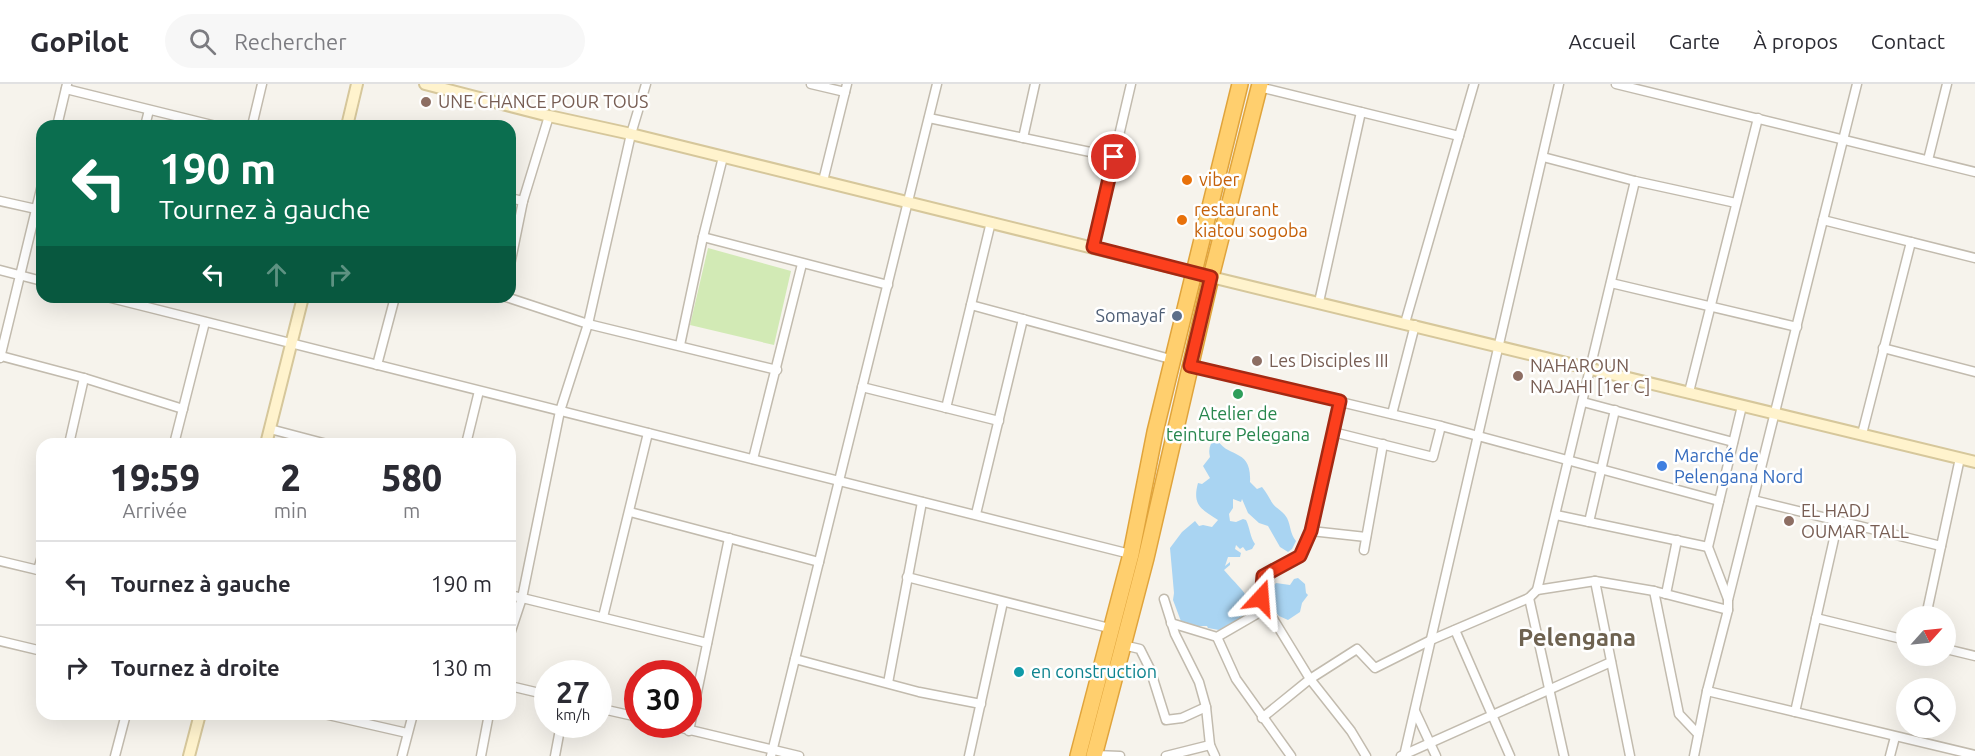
<!DOCTYPE html>
<html lang="fr">
<meta charset="utf-8">
<style>
body{margin:0;font-family:Ubuntu,sans-serif;background:#f7f7f7;color:#2b2b33;height:100vh;display:flex;flex-direction:column;font-size:22px;white-space:nowrap}
*{box-sizing:border-box;margin:0}
p{font-size:20px;color:#7c7c81}
.icon{flex:none;width:33px;height:33px;fill:none;stroke:currentColor;stroke-width:2;stroke-linecap:round;stroke-linejoin:round}
.map{position:relative;flex:1;overflow:hidden}
.panel{position:absolute;left:36px;top:354px;width:480px;height:282px;display:flex;flex-direction:column;background:#fff;border-radius:18px;box-shadow:0 6px 24px #0002}
.panel>*{flex:none}
.guide{position:absolute;left:36px;top:36px;width:480px;height:183px;border-radius:18px;box-shadow:0 6px 24px #0002;background:#0b6e4f;color:#fff;overflow:hidden}
.needle{width:39px;rotate:63deg}
.fabs{position:absolute;left:1896px;top:522px;display:grid;gap:12px}
.fabs a{display:grid;place-items:center;width:60px;height:60px;border-radius:50%;background:#fff;box-shadow:0 6px 24px #0002;font-size:30px}
.speed{position:absolute;left:534px;top:576px;display:flex;gap:12px;font-size:30px;font-weight:700;text-align:center}
.speed>*{display:grid;place-content:center;width:78px;height:78px;border-radius:50%;background:#fff;box-shadow:0 6px 24px #0002;line-height:1}
.speed small{font-size:15px;font-weight:400}
.speed .limit{border:9px solid #d22;background:#fff;color:#111}
.pin{position:absolute;display:grid;place-items:center;width:51px;height:51px;color:#fff;margin:-26px;border:3px solid #fff;border-radius:50%;box-shadow:0 2px 6px #0007}
.me{position:absolute;width:66px;margin:-33px;rotate:19deg;stroke-linejoin:round;filter:drop-shadow(0 0 4px #0008)}
.turn{display:flex;align-items:center;gap:21px;height:126px;padding:0 24px;font-size:27px}
.turn .icon{width:78px;height:78px;stroke-width:2.5}
.turn b{display:block;font-size:42px;line-height:51px}
.lanes{display:flex;align-items:center;height:57px;padding:0 24px;background:#0003;justify-content:center;gap:30px;direction:ltr}
.lanes .off{opacity:.35}
.eta{display:flex;justify-content:space-evenly;align-items:center;height:102px;text-align:center}
.eta b{font-size:36px;font-weight:800;line-height:42px}
ul{padding:0;list-style:none}
li{display:flex;align-items:center;gap:18px;height:84px;padding:0 24px;border-top:2px solid #e1e1e2}
li div{flex:1}
li b{display:block;font-size:22px}
li em{font-style:normal}
header{display:flex;align-items:center;gap:36px;box-sizing:border-box;height:84px;padding:0 30px;background:#fff;border-bottom:2px solid #e1e1e2}
header strong{font-size:28px}
nav{display:flex;gap:33px;margin-inline-start:auto;font-size:21px}
.search{width:420px;height:54px;background:#f7f7f7;display:flex;align-items:center;gap:15px;box-sizing:border-box;padding:0 21px;border-radius:33px;color:#7c7c81;font-size:22px}
.map>svg:first-child{display:block}
</style>
<header>
<strong>GoPilot</strong>
<div class="search"><svg class="icon" aria-label="search" viewBox="0 0 24 24"><circle cx="10" cy="10" r="6"/><path d="M15 15l6 6"/></svg>Rechercher</div>
<nav><a>Accueil</a><a>Carte</a><a>À propos</a><a>Contact</a></nav>
</header>
<div class="map">
<svg width="1975" height="672" viewBox="0 0 1975 672">
<rect width="100%" height="100%" fill="#f6f3ec"/>
<polygon fill="#d2eab5" points="708,164 791,187 774,261 690,241"/>
<g fill="#a9d4f2">
<path d="M1216,353c10,23 36,9 34,45l7,7 5,-2c5,6 7,11 11,17 4,5 10,7 14,14 4,8 3,16 9,23l-4,8 -4,3 -8,-5 -12,-21 -9,-3 -11,-10 -6,-14 -1,3 -8,-3v9l-4,6 1,7 6,1 7,-3 3,1c4,8 4,17 9,24l-3,5 -6,2 -3,-4 -3,2 -4,-4 -1,4 6,4 -1,4h-12l-3,9 5,-4v3l-6,5c10,12 20,20 27,33l-4,12 -28,15 -11,-2 -1,-2h-10l-3,-1 -4,1 -8,-2 -9,-24 1,-7 -4,-45 12,-16 13,-11 4,5 4,-1 9,2 6,-7c-17,-11 -26,-15 -20,-37l4,1 8,-6 -7,-12 7,-9c-2,-8 0,-14 6,-20z"/>
<polygon points="1298,494 1305,500 1306,509 1308,511 1302,519 1300,528 1288,536 1279,532 1271,523 1274,520 1266,517 1265,509 1266,505 1272,504 1276,499 1290,501 1294,495"/>
</g>
<g fill="none" stroke-linecap="round" stroke-linejoin="round">
<defs>
<g id="street">
<polyline points="811,0 845,8"/>
<polyline points="1616,0 1975,88"/>
<polyline points="1259,3 1459,52"/>
<polyline points="66,5 216,42"/>
<polyline points="929,34 1114,73"/>
<polyline points="57,42 67,0"/>
<polyline points="145,42 149,26"/>
<polyline points="252,42 262,0"/>
<polyline points="1023,54 1035,0"/>
<polyline points="1543,73 1635,97 1736,119"/>
<polyline points="1928,76 1947,0"/>
<polyline points="823,97 847,0"/>
<polyline points="510,114 523,117"/>
<polyline points="0,117 36,125"/>
<polyline points="1823,136 1975,174"/>
<polyline points="703,153 888,201"/>
<polyline points="1093,163 1131,0"/>
<polyline points="510,181 523,117 549,32"/>
<polyline points="0,186 42,197"/>
<polyline points="1611,199 1797,243"/>
<polyline points="107,213 1134,471"/>
<polyline points="506,213 588,240 777,286"/>
<polyline points="1319,218 1361,28"/>
<polyline points="971,221 1174,276"/>
<polyline points="1405,239 1474,0"/>
<polyline points="680,261 703,153 723,73"/>
<polyline points="1883,264 1975,288"/>
<polyline points="1,272 84,294 183,325"/>
<polyline points="0,274 42,101"/>
<polyline points="377,281 395,213"/>
<polyline points="1190,282 1441,342 1719,417"/>
<polyline points="862,303 999,337"/>
<polyline points="1689,308 1758,34"/>
<polyline points="1583,318 1733,358"/>
<polyline points="946,324 991,138"/>
<polyline points="1392,330 1415,241"/>
<polyline points="270,345 327,360"/>
<polyline points="1333,348 1433,373 1441,342"/>
<polyline points="1862,350 1911,158"/>
<polyline points="69,360 84,294"/>
<polyline points="174,360 205,238"/>
<polyline points="466,360 479,307"/>
<polyline points="753,375 802,180"/>
<polyline points="1753,416 1941,462"/>
<polyline points="630,428 819,478"/>
<polyline points="976,430 1023,235"/>
<polyline points="1556,431 1708,463"/>
<polyline points="1589,438 1615,326"/>
<polyline points="1311,447 1340,317"/>
<polyline points="1366,453 1311,447 1300,472 1263,492 1261,515 1310,595 1351,647 1366,672"/>
<polyline points="1364,466 1383,360"/>
<polyline points="0,477 42,487"/>
<polyline points="38,486 42,472"/>
<polyline points="907,493 1113,545"/>
<polyline points="1595,497 1630,672"/>
<polyline points="1537,506 1635,97"/>
<polyline points="1654,507 1679,630 1698,650"/>
<polyline points="1666,510 1677,456"/>
<polyline points="510,511 707,559"/>
<polyline points="1529,514 1564,672"/>
<polyline points="1164,515 1175,550 1199,598 1206,623 1210,661 1215,672"/>
<polyline points="1728,515 1708,463 1742,322"/>
<polyline points="1926,532 1960,374"/>
<polyline points="603,533 648,349"/>
<polyline points="1816,534 1906,556"/>
<polyline points="1171,539 1217,553 1267,524"/>
<polyline points="1455,546 1510,672"/>
<polyline points="510,550 522,514 560,327 588,240 631,50 646,0"/>
<polyline points="1217,553 1236,595 1291,672"/>
<polyline points="0,557 42,567"/>
<polyline points="1123,561 1140,565 1150,585 1166,636 1182,634 1206,623"/>
<polyline points="1946,565 1975,572"/>
<polyline points="795,575 919,608 981,620"/>
<polyline points="888,599 922,418"/>
<polyline points="510,602 548,611"/>
<polyline points="1707,607 1975,671"/>
<polyline points="598,624 638,633"/>
<polyline points="1415,627 1436,672"/>
<polyline points="1795,628 1838,437"/>
<polyline points="324,630 407,649"/>
<polyline points="1262,634 1310,595 1357,565 1375,584 1431,556 1529,514 1537,506 1595,497 1654,507 1728,526"/>
<polyline points="665,640 799,672"/>
<polyline points="689,647 729,454"/>
<polyline points="1095,671 1120,672"/>
<polyline points="115,672 126,630"/>
<polyline points="402,672 413,630"/>
<polyline points="481,672 489,630"/>
<polyline points="555,672 561,640"/>
<polyline points="771,672 937,0"/>
<polyline points="969,672 1003,518"/>
<polyline points="1166,672 1210,661"/>
<polyline points="1401,672 1611,578"/>
<polyline points="1404,672 1559,0"/>
<polyline points="1694,672 1707,607 1728,526 1728,516 1857,0"/>
<polyline points="1890,672 1895,653"/>
</g>
<g id="secondary">
<polyline points="425,0 549,32 631,50 1211,193 1975,378"/>
<polyline points="347,42 357,0"/>
<polyline points="266,360 303,213"/>
<polyline points="189,672 200,630"/>
</g>
<g id="highway">
<polyline points="1078,672 1131,470 1155,348 1240,0"/>
<polyline points="1094,672 1146,474 1211,193 1260,0"/>
</g>
</defs>
<use href="#street" stroke="#c2bbae" stroke-width="11"/>
<use href="#secondary" stroke="#d6c79b" stroke-width="14"/>
<use href="#highway" stroke="#e0a43c" stroke-width="18"/>
<use href="#street" stroke="#fff" stroke-width="8"/>
<use href="#secondary" stroke="#fff3cd" stroke-width="10"/>
<use href="#highway" stroke="#ffcf6e" stroke-width="15"/>
</g>
<g fill="none" stroke-linecap="round" stroke-linejoin="round">
<defs>
<polyline id="route" points="1114,73 1093,163 1211,193 1190,282 1340,317 1311,447 1300,472 1263,492 1261,514"/>
</defs>
<use href="#route" stroke="#a42913" stroke-width="15"/>
<use href="#route" stroke="#fc3f1d" stroke-width="10"/>
</g>
<g fill="#8d6e63" stroke="#fff" stroke-width="2">
<circle cx="426" cy="18" r="6"/>
<circle cx="1257" cy="277" r="6"/>
<circle cx="1518" cy="292" r="6"/>
<circle cx="1789" cy="437" r="6"/>
</g>
<g fill="#e8710a" stroke="#fff" stroke-width="2">
<circle cx="1187" cy="96" r="6"/>
<circle cx="1182" cy="136" r="6"/>
</g>
<circle fill="#5c6f8a" stroke="#fff" stroke-width="2" cx="1177" cy="232" r="6"/>
<circle fill="#2e9e5b" stroke="#fff" stroke-width="2" cx="1238" cy="310" r="6"/>
<circle fill="#3f7fe0" stroke="#fff" stroke-width="2" cx="1662" cy="382" r="6"/>
<circle fill="#0f9aa8" stroke="#fff" stroke-width="2" cx="1019" cy="588" r="6"/>
<g text-anchor="middle" stroke-width="5" stroke-linejoin="round" paint-order="stroke">
<g font-size="18" fill="#785e54" stroke="#fff" text-anchor="start">
<text x="438" y="24">UNE CHANCE POUR TOUS</text>
<text x="1269" y="283">Les Disciples III</text>
<text x="1530" y="288">NAHAROUN<tspan x="1530" dy="21">NAJAHI [1er C]</tspan></text>
<text x="1801" y="433">EL HADJ<tspan x="1801" dy="21">OUMAR TALL</tspan></text>
</g>
<g font-size="18" fill="#c56008" stroke="#fff" text-anchor="start">
<text x="1199" y="102">viber</text>
<text x="1194" y="132">restaurant<tspan x="1194" dy="21">kiatou sogoba</tspan></text>
</g>
<g font-size="18" fill="#4e5e75" stroke="#fff" text-anchor="end">
<text x="1165" y="238">Somayaf</text>
</g>
<g font-size="18" fill="#27864d" stroke="#fff">
<text x="1238" y="336">Atelier de<tspan x="1238" dy="21">teinture Pelegana</tspan></text>
</g>
<g font-size="18" fill="#366cbe" stroke="#fff" text-anchor="start">
<text x="1674" y="378">Marché de<tspan x="1674" dy="21">Pelengana Nord</tspan></text>
</g>
<g font-size="18" fill="#0d838f" stroke="#fff" text-anchor="start">
<text x="1031" y="594">en construction</text>
</g>
<g font-size="24" font-weight="bold" fill="#6e6250" stroke="#fff">
<text x="1577" y="562">Pelengana</text>
</g>
</g>
</svg>
<div class="fabs">
<a><svg class="needle" viewBox="-14 -14 28 28"><path d="M0-13l5 13h-10z" fill="#e53935"/><path d="M0 13l5-13h-10z" fill="#7c7c81"/></svg></a>
<a><svg class="icon" aria-label="search" viewBox="0 0 24 24"><circle cx="10" cy="10" r="6"/><path d="M15 15l6 6"/></svg></a>
</div>
<div class="speed"><div>27<small>km/h</small></div><div class="limit">30</div></div>
<div class="pin" style="left:1114px;top:73px;background:#d93025"><svg class="icon" aria-label="arrive" viewBox="0 0 24 24"><path d="M6 21V4h12l-3 4 3 4H6"/></svg></div>
<svg class="me" style="left:1261px;top:514px" viewBox="-20 -20 40 40"><path d="M0-17L14 15 0 8-14 15z" fill="#fc3f1d" stroke="#fff" stroke-width="4"/></svg>
<div class="guide">
<div class="turn"><svg class="icon" aria-label="left" viewBox="0 0 24 24"><path d="M17 20v-9H6M10 6l-5 5 5 5"/></svg><div><b>190 m</b>Tournez à gauche</div></div>
<div class="lanes"><svg class="icon" aria-label="left" viewBox="0 0 24 24"><path d="M17 20v-9H6M10 6l-5 5 5 5"/></svg><svg class="icon off" aria-label="ahead" viewBox="0 0 24 24"><path d="M12 20V5M6 11l6-6 6 6"/></svg><svg class="icon off" aria-label="right" viewBox="0 0 24 24"><path d="M7 20v-9h11M14 6l5 5-5 5"/></svg></div>
</div>
<section class="panel">
<div class="eta">
<div><b>19:59</b><p>Arrivée</p></div>
<div><b>2</b><p>min</p></div>
<div><b>580</b><p>m</p></div>
</div>
<ul>
<li><svg class="icon" aria-label="left" viewBox="0 0 24 24"><path d="M17 20v-9H6M10 6l-5 5 5 5"/></svg><div><b>Tournez à gauche</b></div><em>190 m</em></li>
<li><svg class="icon" aria-label="right" viewBox="0 0 24 24"><path d="M7 20v-9h11M14 6l5 5-5 5"/></svg><div><b>Tournez à droite</b></div><em>130 m</em></li>
</ul>
</section>
</div>
